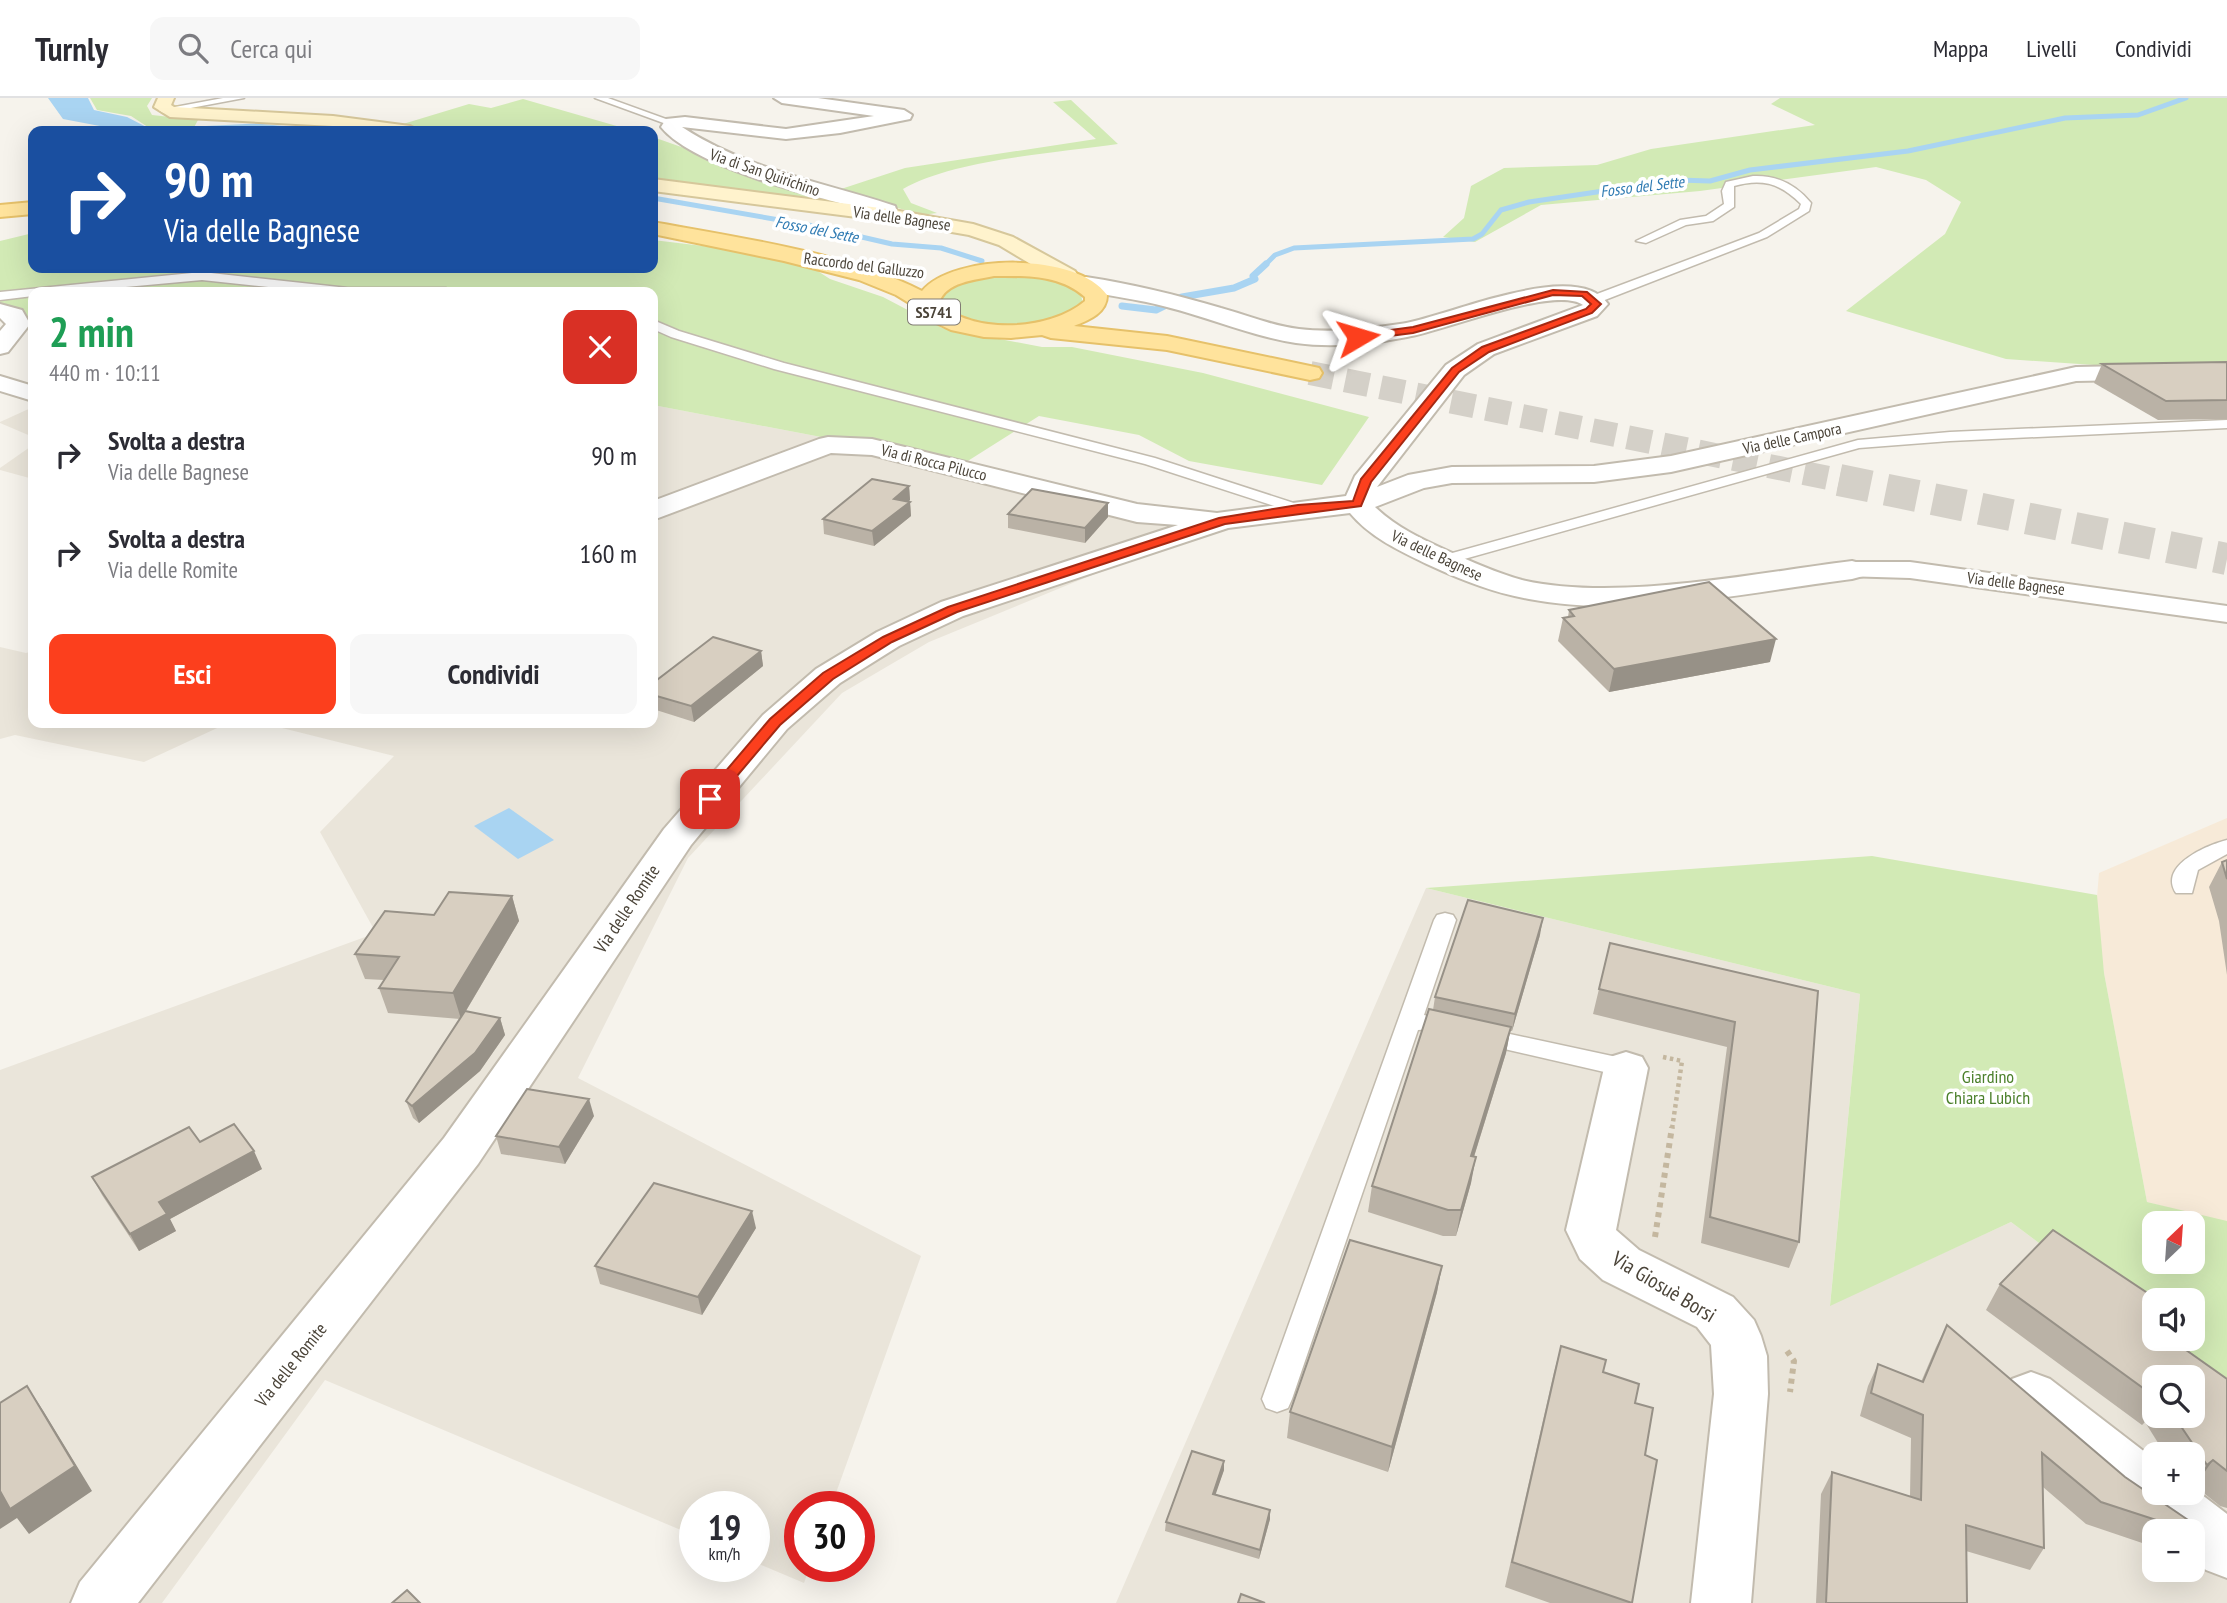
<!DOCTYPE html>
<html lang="it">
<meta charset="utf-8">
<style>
body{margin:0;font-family:"PT Sans Narrow",sans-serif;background:#f7f7f7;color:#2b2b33;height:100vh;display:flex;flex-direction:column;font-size:26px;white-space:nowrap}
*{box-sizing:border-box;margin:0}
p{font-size:23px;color:#7c7c81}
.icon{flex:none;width:38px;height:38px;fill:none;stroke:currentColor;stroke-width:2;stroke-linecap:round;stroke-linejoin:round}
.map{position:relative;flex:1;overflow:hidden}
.panel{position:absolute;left:28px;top:189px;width:630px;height:441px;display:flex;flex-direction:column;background:#fff;border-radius:14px;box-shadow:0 7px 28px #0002}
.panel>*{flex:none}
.hud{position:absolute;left:28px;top:28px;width:630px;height:147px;border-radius:14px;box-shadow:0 7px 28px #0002;background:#1a4fa0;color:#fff;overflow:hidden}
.needle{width:46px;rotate:25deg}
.controls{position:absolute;left:2142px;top:1113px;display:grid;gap:14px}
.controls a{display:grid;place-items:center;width:63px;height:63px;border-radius:14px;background:#fff;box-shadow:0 7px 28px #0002;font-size:35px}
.speed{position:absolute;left:679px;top:1393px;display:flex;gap:14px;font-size:35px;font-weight:700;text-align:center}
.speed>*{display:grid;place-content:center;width:91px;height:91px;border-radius:50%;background:#fff;box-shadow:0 7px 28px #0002;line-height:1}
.speed small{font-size:18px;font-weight:400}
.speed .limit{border:10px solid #d22;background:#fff;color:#111}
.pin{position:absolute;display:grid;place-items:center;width:60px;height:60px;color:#fff;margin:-30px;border-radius:14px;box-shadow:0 4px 10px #0006}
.me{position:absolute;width:77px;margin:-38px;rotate:83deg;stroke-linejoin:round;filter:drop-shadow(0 0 5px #0008)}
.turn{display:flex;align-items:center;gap:24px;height:147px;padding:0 21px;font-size:32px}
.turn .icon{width:91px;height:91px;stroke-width:2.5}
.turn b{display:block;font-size:49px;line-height:60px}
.round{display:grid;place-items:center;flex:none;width:74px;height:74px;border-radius:14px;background:#f7f7f7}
.headline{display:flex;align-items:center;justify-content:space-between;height:119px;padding:0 21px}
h1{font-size:42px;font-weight:800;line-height:52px;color:#1e9e55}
.cta{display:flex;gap:14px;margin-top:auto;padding:14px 21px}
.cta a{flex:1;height:80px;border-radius:14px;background:#fc3f1d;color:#fff;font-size:28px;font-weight:800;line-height:80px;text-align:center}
.cta a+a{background:#f7f7f7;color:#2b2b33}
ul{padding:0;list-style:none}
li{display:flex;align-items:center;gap:21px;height:98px;padding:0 21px}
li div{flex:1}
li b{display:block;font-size:26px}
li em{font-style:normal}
header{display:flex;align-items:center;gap:42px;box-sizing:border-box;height:98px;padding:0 35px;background:#fff;border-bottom:2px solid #e1e1e2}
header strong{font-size:33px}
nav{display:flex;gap:38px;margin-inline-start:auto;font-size:24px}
.search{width:490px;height:63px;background:#f7f7f7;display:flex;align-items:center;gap:18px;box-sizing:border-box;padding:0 24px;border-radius:14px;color:#7c7c81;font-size:26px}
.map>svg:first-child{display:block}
</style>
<header>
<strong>Turnly</strong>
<div class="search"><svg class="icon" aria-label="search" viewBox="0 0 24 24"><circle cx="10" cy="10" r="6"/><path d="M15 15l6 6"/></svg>Cerca qui</div>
<nav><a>Mappa</a><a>Livelli</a><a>Condividi</a></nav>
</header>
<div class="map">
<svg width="2227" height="1505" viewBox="0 0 2227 1505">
<rect width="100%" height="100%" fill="#f6f3ec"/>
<g fill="#eae5da" fill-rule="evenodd">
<polygon points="653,307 963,366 1225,432 1148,454 929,544 842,595 688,760 578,980 921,1158 831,1409 800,1409 800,1468 810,1468 804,1485 754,1464 754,1409 695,1409 695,1438 325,1282 162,1505 0,1505 0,972 376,835 320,734 394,658 262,625 653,625"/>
<polygon points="33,309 33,339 0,325 0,324"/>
<polygon points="33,347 33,381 0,372 0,370"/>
<polygon points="0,549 26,555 33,553 33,625 228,625 144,664 15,637 0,641"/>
<path d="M1426,790l434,106 -30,311 181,-83 143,108v9l73,47v217h-1111zM2154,1279h39v39h-39zM2154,1356h39v39h-39zM2154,1433h39v39h-39z"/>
</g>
<polygon fill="#f7ead8" points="2227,720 2227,1125 2147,1104 2104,875 2096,811 2099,775"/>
<g fill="#d2eab5" fill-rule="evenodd">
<polygon points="90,0 152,0 147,8 152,17 198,22 192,33 154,33 131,18 97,12"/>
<polygon points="1780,0 2227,0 2227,268 2123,269 2006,261 1846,213 1945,136 1961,104 1926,82 1876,69 1700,93 1541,107 1475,144 1443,139 1464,120 1471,88 1504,70 1597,67 1651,51 1815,27 1771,6"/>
<polygon points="523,1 634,33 436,33 403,26 469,6 491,10"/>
<path d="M1071,2l47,44c-61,9 -163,15 -215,45l8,14 26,10 -15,2 -24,-7 -45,1 -200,-29v-43l34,12 34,16 95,28 22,-3 67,-22 191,-29 -43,-37z"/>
<polygon points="33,135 33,170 653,170 653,142 796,159 830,181 883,199 942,230 1042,249 1072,249 1203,275 1369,319 1322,387 1189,363 1139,337 1039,318 963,366 653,307 653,194 33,194 33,227 0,214 0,143"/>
<path d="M1030,177c16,3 55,6 52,28 -23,28 -120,32 -141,0l2,-8c23,-21 57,-20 87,-20z"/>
<path d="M1872,758l225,39 7,78 43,229 80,19v165l-62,-47h28v-39h-39v30l-143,-108 -181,84 30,-312 -434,-106zM2154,1125h39v39h-39z"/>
</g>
<g fill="#a9d4f2">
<polygon points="48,0 88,0 94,12 127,19 154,33 126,33 63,21"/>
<polygon points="509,710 554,742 518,761 474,728"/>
</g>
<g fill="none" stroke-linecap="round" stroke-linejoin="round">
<g stroke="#a9d4f2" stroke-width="5">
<polyline points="155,33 257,28 309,33"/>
<polyline points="653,100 814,128 892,146 941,150 982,163"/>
<polyline points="1264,168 1275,157 1294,150 1473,141 1482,136 1501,112 1529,104 1678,82 1710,83 1750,72 1908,53 2065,20 2138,17 2186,0"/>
</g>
<polyline stroke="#a9d4f2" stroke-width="7" points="1122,208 1156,212 1182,199 1234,190 1255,181 1253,178 1266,166"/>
<polyline stroke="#d4d0c8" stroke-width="24" stroke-dasharray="24 12" stroke-linecap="butt" points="1310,275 1848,384"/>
<polyline stroke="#d4d0c8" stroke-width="32" stroke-dasharray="32 16" stroke-linecap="butt" points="1839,382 2227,461"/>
<defs>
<g id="service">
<polygon points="223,0 244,0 164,15 159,12"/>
<polygon points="595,0 608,0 677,25 669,27"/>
<path d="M1753,78c25,-1 43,9 58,27l-2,8 -42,26 -170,66h-8v-6l170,-64 40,-24 2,-5c-21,-21 -39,-26 -67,-18v21l-21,14 -27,4 -40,18 -10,-2 44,-21 26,-4 18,-12 -2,-13 4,-9z"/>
<polygon points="202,174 348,190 446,190 452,194 317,194 202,182 71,194 33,194 33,198 0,202 0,194"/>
<polygon points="653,222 679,233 784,265 1155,360 1303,408 1306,411 1298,416 1293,414 1145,366 774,271 671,239 653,231"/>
<polygon points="2227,322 2227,330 1950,343 1859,350 1450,465 1438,465 1436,462 1438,459 1858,342 1950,334"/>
<path d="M2227,742v14l-29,16 -6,23h-16c-18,-28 32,-48 51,-53z"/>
<polygon points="1445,815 1453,817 1456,822 1424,917 1432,919 1436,925 1432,931 1418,932 1292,1301 1288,1310 1277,1314 1266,1310 1262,1301 1434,822 1437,817"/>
<polygon points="1482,930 1626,961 1635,964 1638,970 1635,976 1626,979 1474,944 1470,938 1474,932"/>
</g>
<polygon id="pedestrian" points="1852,464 1910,464 2227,508 2227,524 1910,480 1843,478 1839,472 1843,466"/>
<g id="minor">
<path d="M774,0h44l86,12 8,5 -2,4 -70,14 -54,6 -104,-12c66,43 140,55 213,79l3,9 -3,4h-14l-3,-6 -6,-2c-52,-13 -178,-43 -211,-84l5,-8 19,-2 101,12 88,-13 -92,-13z"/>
<path d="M1086,179c46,7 91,18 135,31 26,7 51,18 78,21 33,4 67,0 101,-5 45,-6 176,-67 208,-20l-11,12 -103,38 -30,21 -87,112 31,-12 44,-8 142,-1 77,-10 405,-89 151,-3v14l-151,3 -405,91 -77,10 -142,1 -28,5 -49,19c21,20 46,32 73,44 24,11 49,22 74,29 95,22 233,-7 330,-19l11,3 4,6 -4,6 -11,3c-105,13 -217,40 -323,20 -35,-6 -68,-19 -100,-34 -29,-14 -58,-27 -79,-52l-122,15 -265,88 -64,30 -59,37 -53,46 -96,116 -213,319 -340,439h-67l9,-21 364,-444 220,-309 99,-114 53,-46 61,-37 64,-30 237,-77 -41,-3 -265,-67 -41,-2 -178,67v-19l166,-62 9,-2 44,2 265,65 80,9 129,-17 9,-20 91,-111 32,-21 105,-39c-28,-20 -139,26 -176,32 -36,7 -74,11 -111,6 -44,-7 -86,-25 -129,-36 -29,-8 -59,-11 -89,-18l-3,-5 3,-5z"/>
<polygon points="0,206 22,212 30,226 8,254 0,256 0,233 6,226 0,220"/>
<polygon points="0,278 33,288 33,303 0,293"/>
<polygon points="1626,954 1642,959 1648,970 1616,1132 1639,1152 1733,1199 1754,1222 1761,1238 1767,1258 1768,1296 1751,1505 1691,1505 1714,1296 1711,1247 1697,1229 1603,1182 1580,1161 1566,1132 1604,970 1610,959"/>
<polygon points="2031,1274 2050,1281 2154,1361 2154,1395 2193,1395 2193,1390 2227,1416 2227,1480 2206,1472 2193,1461 2193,1433 2158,1433 2012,1315 2004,1298 2012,1281"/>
</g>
<g id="secondary">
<polygon points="158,0 174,0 171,7 174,9 333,18 410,28 419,33 372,33 333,28 170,19 154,9"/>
<polygon points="653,81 888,111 973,126 1013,139 1075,173 1078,178 1075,183 1059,183 999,147 969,137 888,123 653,93"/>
</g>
<g id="primary">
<polygon points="33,104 33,116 0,119 0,107"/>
<path d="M653,124c82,15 195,31 269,69 32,-38 155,-39 185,4 0,18 -18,25 -33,31l93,10 143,30 9,2 3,5 -3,5 -9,2 -143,-30 -116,-12 -9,-3 -31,3 -27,-1 -33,-7 -19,-9 -13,-12 -23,-14 -37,-15 -75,-19 -131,-27zM994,178c32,0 65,-2 91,21v4c-35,30 -112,34 -146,2 6,-21 36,-23 55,-27z"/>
</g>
</defs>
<use href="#service" stroke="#c2bbae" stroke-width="3"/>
<use href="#pedestrian" stroke="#c2bbae" stroke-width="4"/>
<use href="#minor" stroke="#c2bbae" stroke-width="4"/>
<use href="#secondary" stroke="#d6c79b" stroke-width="4"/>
<use href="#primary" stroke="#e6c16a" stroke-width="4"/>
<polyline stroke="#c4b79f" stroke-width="4.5" stroke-dasharray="3.5 3.5" stroke-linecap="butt" points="1663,959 1682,963 1672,1031"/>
<g stroke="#c4b79f" stroke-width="6" stroke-dasharray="5 5" stroke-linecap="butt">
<polyline points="1655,1139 1672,1029"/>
<polyline points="1787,1253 1794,1263 1790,1294"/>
</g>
<use href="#service" fill="#fff" fill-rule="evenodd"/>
<use href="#pedestrian" fill="#fff" fill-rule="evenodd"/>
<use href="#minor" fill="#fff" fill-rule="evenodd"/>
<use href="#secondary" fill="#fff3cd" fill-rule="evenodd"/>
<use href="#primary" fill="#ffe39c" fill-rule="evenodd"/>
</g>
<g fill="#bab2a6" fill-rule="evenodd">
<polygon points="2227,264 2227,321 2158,322 2094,285 2102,266"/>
<polygon points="909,388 910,402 908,404 910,404 911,418 874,448 824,436 823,421"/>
<polygon points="1108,405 1108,419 1085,445 1008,430 1008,416"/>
<polygon points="1569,512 1770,564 1609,594 1558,543 1563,520 1568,519"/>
<polygon points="761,553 763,568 694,624 653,611 653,585"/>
<polygon points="2227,762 2227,877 2219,823 2209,789 2222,764"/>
<polygon points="512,798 519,823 466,913 500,920 505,937 480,973 419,1025 413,1020 406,1003 460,921 388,915 379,890 384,882 365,881 355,856 434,817"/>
<polygon points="1540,837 1512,933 1510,933 1506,955 1474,1059 1471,1085 1456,1138 1443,1138 1368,1114 1372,1088 1433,912 1435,899"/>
<polygon points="1610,845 1818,893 1799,1144 1789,1170 1701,1145 1727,949 1593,916"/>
<polygon points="594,1018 565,1066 501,1056 496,1038"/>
<polygon points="200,1044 262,1071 170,1121 176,1133 139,1153 102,1097 92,1079"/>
<polygon points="756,1130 702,1217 600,1186 595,1168"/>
<polygon points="1442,1168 1437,1194 1388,1374 1287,1340 1290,1314"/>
<path d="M2000,1186l180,62 47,33v129l-7,-2 -25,-20 -2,1v-33h-28l-20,-32 -3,3 -156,-115zM2154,1279l39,39h-39z"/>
<polygon points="1947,1227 2125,1379 2190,1433 2154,1433 2154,1449 2086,1426 2043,1389 2044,1450 2030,1472 1966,1453 1967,1505 1816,1505 1821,1396 1832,1374 1910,1398 1911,1340 1860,1318 1868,1288 1878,1266 1921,1284 1936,1249"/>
<polygon points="1561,1248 1603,1274 1645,1357 1629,1505 1550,1505 1505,1489 1554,1274"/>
<polygon points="1224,1363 1224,1372 1215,1396 1270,1412 1270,1421 1259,1461 1165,1433 1166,1424"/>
</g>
<g fill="#979187">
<polygon points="909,388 910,402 895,415 894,401"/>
<polygon points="910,404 911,418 874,448 872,433"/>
<polygon points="1108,405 1108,419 1085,445 1085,430"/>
<polygon points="1776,541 1770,564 1609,594 1614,571"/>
<polygon points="761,553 763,568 694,624 691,608"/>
<polygon points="512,798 519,823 461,921 453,895"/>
<polygon points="1543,820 1540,837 1512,933 1515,916"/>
<polygon points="500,920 505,937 480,973 419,1025 412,1008"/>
<polygon points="1511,929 1506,955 1466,1084 1471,1058"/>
<polygon points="589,1001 594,1018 565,1066 559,1049"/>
<polygon points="254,1053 262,1071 170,1121 176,1133 139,1153 130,1136 159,1104"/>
<polygon points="1476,1059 1471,1085 1456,1138 1461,1112"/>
<polygon points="752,1113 756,1130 702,1217 698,1199"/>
<polygon points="1442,1168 1437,1194 1388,1374 1392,1349"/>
<polygon points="27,1288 44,1314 92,1393 29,1436 17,1420 0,1431 0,1393"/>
<polygon points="2213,1362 2195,1388 2193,1389 2193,1386 2207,1367"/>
<polygon points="1224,1363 1224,1372 1213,1404 1213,1396"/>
<polygon points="1270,1412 1270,1421 1259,1461 1260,1452"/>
</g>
<g fill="#d8cfc1" stroke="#979187" stroke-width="2">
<polygon points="2227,264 2227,302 2166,303 2102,266"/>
<polygon points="872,381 909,388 894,401 910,404 872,433 823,421"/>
<polygon points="1032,391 1108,405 1085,430 1008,416"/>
<polygon points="1709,484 1776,541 1614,571 1563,520 1574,518 1569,512"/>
<polygon points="713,539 761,553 691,608 653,597 653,585"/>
<polygon points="2227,762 2227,781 2222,764"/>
<polygon points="449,794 512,798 453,895 379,890 399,859 355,856 385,813 434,817"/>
<polygon points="1468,802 1543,820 1515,916 1435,899"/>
<polygon points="1610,845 1818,893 1799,1144 1710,1119 1735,924 1599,891"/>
<polygon points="1429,911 1511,929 1471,1058 1476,1059 1461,1112 1448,1112 1372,1088"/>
<polygon points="465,913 500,920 475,955 412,1008 406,1003"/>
<polygon points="527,991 589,1001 559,1049 496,1038"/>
<polygon points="234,1026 254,1053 159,1104 167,1116 130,1136 92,1079 189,1029 200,1044"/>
<polygon points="654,1085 752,1113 698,1199 595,1168"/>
<polygon points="2053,1132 2158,1202 2154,1202 2154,1241 2183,1241 2179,1247 2227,1281 2227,1373 2213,1362 2207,1367 2174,1318 2193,1318 2193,1279 2154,1279 2154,1298 2000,1186"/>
<polygon points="1350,1142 1442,1168 1392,1349 1290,1314"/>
<polygon points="1947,1227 2125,1379 2194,1426 2190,1433 2101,1404 2042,1355 2044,1450 1966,1427 1967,1505 1826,1505 1832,1374 1921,1402 1923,1317 1871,1295 1878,1266 1923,1284"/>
<polygon points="1561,1248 1606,1262 1603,1274 1639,1286 1635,1305 1653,1310 1645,1357 1657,1362 1632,1505 1512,1464"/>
<polygon points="27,1288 75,1368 10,1411 0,1393 0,1305"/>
<polygon points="1192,1353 1224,1363 1213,1396 1270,1412 1260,1452 1166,1424"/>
<polygon points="407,1492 420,1505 392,1505"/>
<polygon points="1241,1496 1265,1505 1238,1505"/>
</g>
<polygon fill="#fc3f1d" stroke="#a42913" stroke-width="2" points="1553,192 1587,194 1601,206 1592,215 1489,254 1459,274 1371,384 1361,408 1225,426 957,514 892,544 833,581 780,627 715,704 710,705 702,701 770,621 823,575 883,539 948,509 1219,420 1298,407 1353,403 1361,381 1452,270 1482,249 1586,211 1591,206 1582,198 1553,197 1413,235 1358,242 1353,239 1354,237 1413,229"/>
<g text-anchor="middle" stroke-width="7" stroke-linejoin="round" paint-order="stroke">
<g font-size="16" fill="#4b4439" stroke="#fff">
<text transform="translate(765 74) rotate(19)" y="6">Via di San Quirichino</text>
<text transform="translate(902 120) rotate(8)" y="6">Via delle Bagnese</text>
<text transform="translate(864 167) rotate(7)" y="6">Raccordo del Galluzzo</text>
<text transform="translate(1792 340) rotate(-12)" y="6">Via delle Campora</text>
<text transform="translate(934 364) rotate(14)" y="6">Via di Rocca Pilucco</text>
<text transform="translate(1437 457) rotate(25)" y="6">Via delle Bagnese</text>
<text transform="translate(2016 485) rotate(7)" y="6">Via delle Bagnese</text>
</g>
<g font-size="16" font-style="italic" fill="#2e7ab2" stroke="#fff">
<text transform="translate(1642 88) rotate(-7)" y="6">Fosso del Sette</text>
<text transform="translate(817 131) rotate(11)" y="6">Fosso del Sette</text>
</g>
<rect fill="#fff" stroke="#817c74" stroke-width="2" x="908" y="201.5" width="52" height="25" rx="5"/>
<g font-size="16" font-weight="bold" fill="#4b4439">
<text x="934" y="220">SS741</text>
</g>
<g font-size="18" fill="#4b4439" stroke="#fff">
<text transform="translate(627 811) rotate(-56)" y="6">Via delle Romite</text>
<text transform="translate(291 1267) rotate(-51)" y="6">Via delle Romite</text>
</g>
<g font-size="18" fill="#4a7f2a" stroke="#fff">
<text x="1988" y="985">Giardino<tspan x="1988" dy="21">Chiara Lubich</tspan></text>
</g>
<g font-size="21" fill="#4b4439" stroke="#fff">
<text transform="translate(1664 1189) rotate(31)" y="7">Via Giosuè Borsi</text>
</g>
</g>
</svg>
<div class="controls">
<a><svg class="needle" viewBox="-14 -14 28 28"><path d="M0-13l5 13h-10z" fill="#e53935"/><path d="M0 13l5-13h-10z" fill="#7c7c81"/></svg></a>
<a><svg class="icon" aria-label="sound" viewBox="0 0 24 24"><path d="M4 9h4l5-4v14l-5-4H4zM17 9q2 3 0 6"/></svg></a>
<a><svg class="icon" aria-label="search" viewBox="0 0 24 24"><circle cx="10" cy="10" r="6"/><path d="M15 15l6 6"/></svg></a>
<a>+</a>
<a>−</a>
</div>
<div class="speed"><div>19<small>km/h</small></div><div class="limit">30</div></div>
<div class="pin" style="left:710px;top:701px;background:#d93025"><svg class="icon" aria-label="arrive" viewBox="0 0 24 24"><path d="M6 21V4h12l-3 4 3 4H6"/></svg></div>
<svg class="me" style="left:1358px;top:239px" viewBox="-20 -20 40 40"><path d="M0-17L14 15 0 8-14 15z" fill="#fc3f1d" stroke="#fff" stroke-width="4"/></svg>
<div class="hud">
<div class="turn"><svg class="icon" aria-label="right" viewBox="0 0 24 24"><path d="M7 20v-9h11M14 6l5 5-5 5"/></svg><div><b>90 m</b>Via delle Bagnese</div></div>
</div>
<section class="panel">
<div class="headline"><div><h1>2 min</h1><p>440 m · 10:11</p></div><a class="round" style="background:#d93025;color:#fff"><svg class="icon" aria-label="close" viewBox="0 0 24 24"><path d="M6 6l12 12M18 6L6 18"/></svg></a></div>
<ul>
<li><svg class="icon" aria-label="right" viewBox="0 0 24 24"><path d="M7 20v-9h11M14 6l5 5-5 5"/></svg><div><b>Svolta a destra</b><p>Via delle Bagnese</p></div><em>90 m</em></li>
<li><svg class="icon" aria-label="right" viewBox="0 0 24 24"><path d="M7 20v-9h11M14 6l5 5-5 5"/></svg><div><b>Svolta a destra</b><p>Via delle Romite</p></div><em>160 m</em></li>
</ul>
<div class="cta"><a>Esci</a><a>Condividi</a></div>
</section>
</div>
